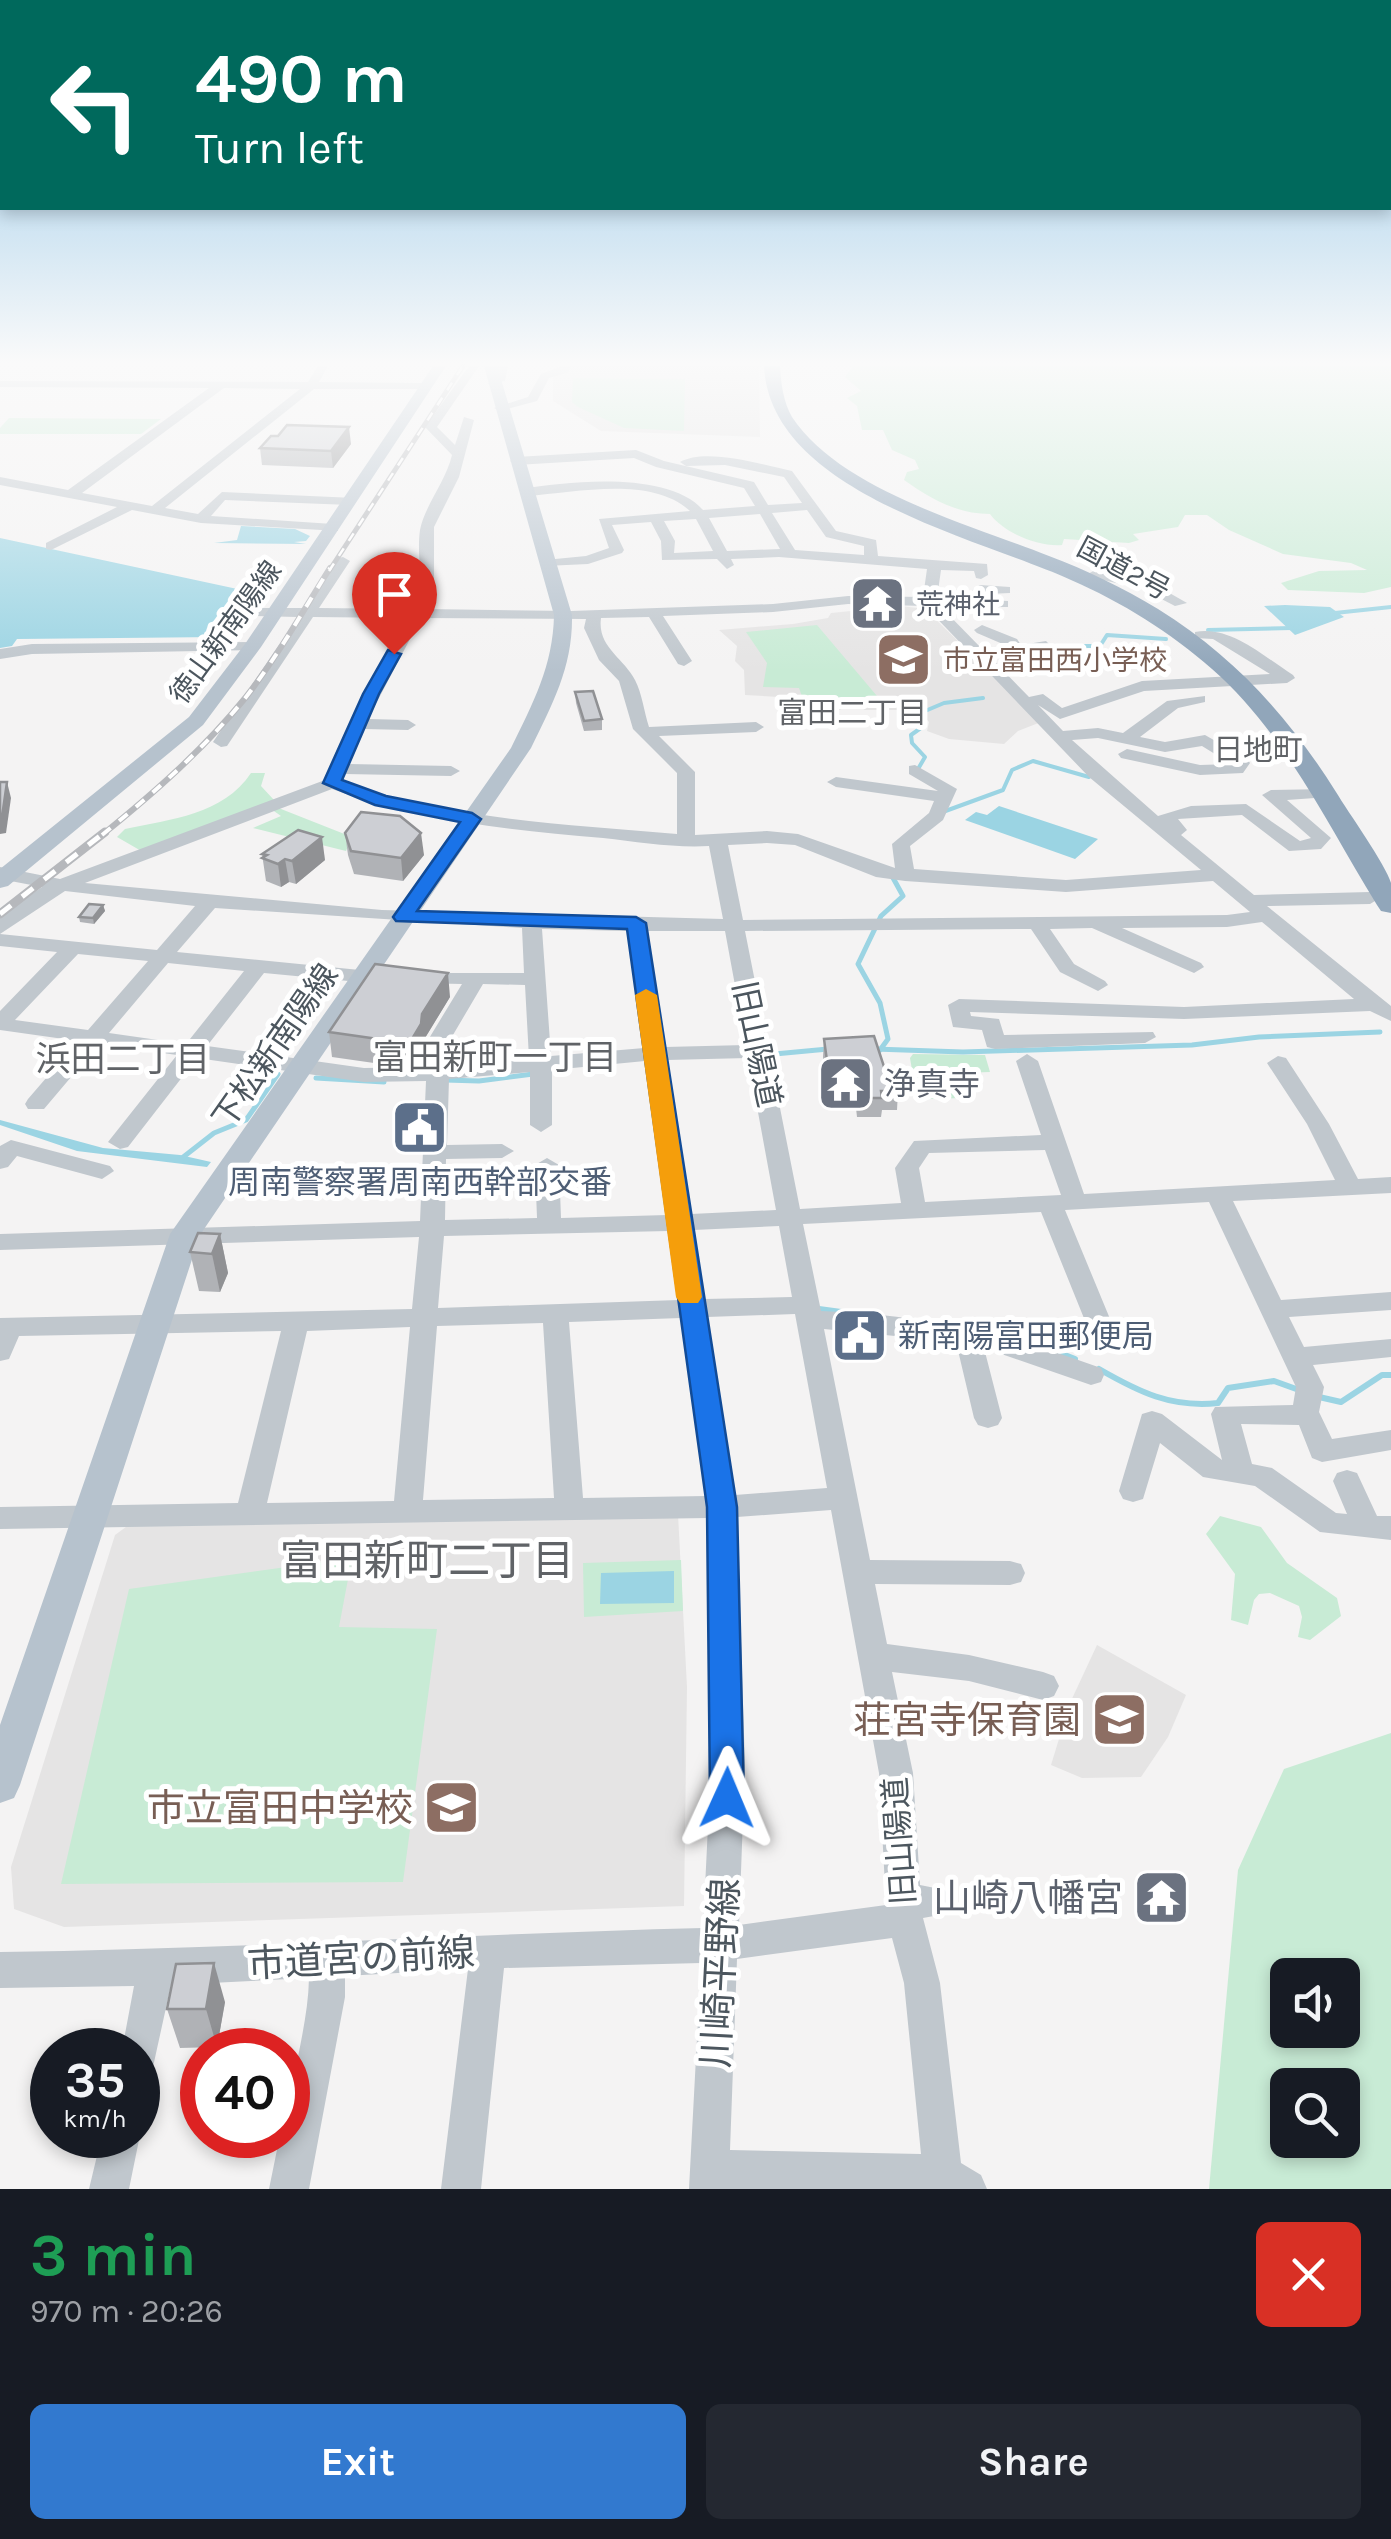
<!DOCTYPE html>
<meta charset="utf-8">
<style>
body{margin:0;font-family:Karla,"Noto Sans JP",sans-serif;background:#242831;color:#f1f3f6;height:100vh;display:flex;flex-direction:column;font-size:38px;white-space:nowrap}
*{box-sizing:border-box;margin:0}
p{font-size:32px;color:#9ea1a6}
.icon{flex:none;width:55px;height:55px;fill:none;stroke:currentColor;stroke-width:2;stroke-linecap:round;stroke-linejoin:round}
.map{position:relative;height:2189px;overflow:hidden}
.side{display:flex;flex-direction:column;background:#171b24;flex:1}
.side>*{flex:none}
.hud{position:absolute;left:0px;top:0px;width:1392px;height:210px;box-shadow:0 5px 15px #0003;background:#00695c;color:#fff;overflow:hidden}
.controls{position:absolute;left:1270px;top:1958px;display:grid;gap:20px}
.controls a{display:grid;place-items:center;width:90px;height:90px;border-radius:15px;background:#171b24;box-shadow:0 5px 15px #0003;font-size:50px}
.speed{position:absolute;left:30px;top:2028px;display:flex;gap:20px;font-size:50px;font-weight:700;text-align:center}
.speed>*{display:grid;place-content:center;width:130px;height:130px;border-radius:50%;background:#171b24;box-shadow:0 5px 15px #0003;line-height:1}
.speed small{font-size:25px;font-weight:400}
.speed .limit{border:15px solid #d22;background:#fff;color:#111}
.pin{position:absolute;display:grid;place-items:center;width:85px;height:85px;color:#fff;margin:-102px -42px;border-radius:50% 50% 50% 0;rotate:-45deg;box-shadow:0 0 10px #0007}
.pin .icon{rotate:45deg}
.me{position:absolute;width:110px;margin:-55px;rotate:1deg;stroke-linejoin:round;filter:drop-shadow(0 0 8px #0008)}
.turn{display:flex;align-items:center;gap:35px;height:210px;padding:0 30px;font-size:45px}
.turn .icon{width:130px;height:130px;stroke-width:2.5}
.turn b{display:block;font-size:70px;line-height:85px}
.round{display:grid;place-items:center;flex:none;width:105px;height:105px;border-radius:15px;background:#242831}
.overview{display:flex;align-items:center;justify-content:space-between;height:170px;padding:0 30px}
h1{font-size:60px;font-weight:700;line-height:75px;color:#1e9e55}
.button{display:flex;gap:20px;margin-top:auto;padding:20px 30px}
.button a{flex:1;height:115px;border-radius:15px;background:#3279cf;color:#fff;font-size:40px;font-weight:700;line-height:115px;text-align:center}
.button a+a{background:#242831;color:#f1f3f6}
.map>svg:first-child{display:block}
</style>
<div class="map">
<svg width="1391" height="2189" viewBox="0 0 1391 2189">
<rect width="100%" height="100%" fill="#f4f3f3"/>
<g fill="#e5e4e4">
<polygon points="570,366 759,366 760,437 601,431 553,401 553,377"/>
<polygon points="901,606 925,609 1041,722 1018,731 1004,744 949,739 927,731 929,722 918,710 778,710 779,697 745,695 744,670 735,661 737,646 719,630 793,624 828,618 831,613"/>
<polygon points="678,1514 687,1687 684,1906 64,1927 14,1909 11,1867 115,1535 130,1524"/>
<polygon points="1097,1645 1186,1695 1168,1737 1141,1777 1082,1778 1051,1765 1070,1703"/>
</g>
<g fill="#c8ebd5" fill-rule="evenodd">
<path d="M853,366h538v221l-27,6 -76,-3 -7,-7 38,-12 48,-1 -16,-7 -68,-9 -54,-24 -22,-15h-22l-7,12 -45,7 6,6 -10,3 -65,-4 -2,6c-24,2 -58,-12 -72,-31 -33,0 -59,-15 -86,-34l3,-8 12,-3 -4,-9 -23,-10 -9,-20h-21l-5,-24 -10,-8 14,-7 -16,-14z"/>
<polygon points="573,378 685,379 684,431 624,428 578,407 572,402"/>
<polygon points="9,418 161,419 141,434 0,434 0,428"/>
<polygon points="817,625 877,696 804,702 799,688 763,687 767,663 746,632"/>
<path d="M251,773h14l-4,13 13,14 -131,52 -26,-15 8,-8c46,-10 98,-14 126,-56z"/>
<polygon points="276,807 352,837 346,851 253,828 281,816 271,809"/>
<polygon points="913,1054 985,1055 990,1072 963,1073 967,1098 917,1099 910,1058"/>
<polygon points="1220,1516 1261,1527 1287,1563 1337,1598 1341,1616 1310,1640 1298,1637 1302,1617 1299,1606 1270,1593 1259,1594 1254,1600 1248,1625 1231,1620 1235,1574 1206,1534"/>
<polygon points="352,1558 339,1627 437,1629 403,1882 61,1884 129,1589"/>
<polygon points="681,1560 683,1611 584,1617 583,1563"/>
<path d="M1391,1733v456h-182l29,-319 46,-101zM1288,1975h54v55h-54zM1288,2085h54v55h-54z"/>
</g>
<g fill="#9bd4e3">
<polygon points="241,526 295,529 310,536 306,541 294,542 306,544 214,543 237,540"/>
<polygon points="0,538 242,590 219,637 17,639 12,646 0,648"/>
<polygon points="1285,605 1330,607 1344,617 1295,635 1264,606"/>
<polygon points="999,806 1098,839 1075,859 965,820 976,812 987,815"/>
<polygon points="0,1120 103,1148 180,1155 211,1162 207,1167 77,1151 0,1125"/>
<polygon points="674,1571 674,1603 600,1604 601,1573"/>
</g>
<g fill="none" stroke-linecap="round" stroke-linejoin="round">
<g stroke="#9bd4e3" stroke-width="4">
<polyline points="1335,613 1391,607"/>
<polyline points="1208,630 1292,628"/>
<polyline points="1046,646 1100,646 1107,635 1166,639"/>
<polyline points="918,769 925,757 912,743 911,735 925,725 918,714 944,703 983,698"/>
<polyline points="940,813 1003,790 1012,770 1033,761 1089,777"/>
</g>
<g stroke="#9bd4e3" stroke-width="5">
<polyline points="874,1049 963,1052 1192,1045 1259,1037 1380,1032"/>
<polyline points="880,1050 888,1039 880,1003 858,964 881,916 903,896 892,876"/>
<polyline points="764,1055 828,1049"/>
<polyline points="316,1078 384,1082"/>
<polyline points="445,1080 479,1081 533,1074"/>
<polyline points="182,1158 214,1133 246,1120 278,1074"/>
</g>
<g stroke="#9bd4e3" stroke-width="6">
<polyline points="819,1309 841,1312"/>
<polyline points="976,1331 1019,1337 1075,1359"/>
<path d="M1099,1369c40,23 72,39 119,34l10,-15 46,-7 25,9"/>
<polyline points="1319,1397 1341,1402 1382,1375 1391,1375"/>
</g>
<g fill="#c0c7cd" fill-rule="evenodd">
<path d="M318,366h10l-9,16 106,1 6,3 -6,3h-111l-149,119 33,6 24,-22 133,6v6l-5,1 -125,-5 -14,16 122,8 5,1v6l-137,-8 -69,-13 -81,40 -5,-1v-6l71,-36 -117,-22v-8l68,13 141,-102 -209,-1v-6l308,1zM224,388l76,1 -148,117 -70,-13z"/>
<path d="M469,366h10l-42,61 18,18 9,-28 10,3 -15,57 -25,50v67l-8,15 145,2 202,-7 75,-8 75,1 4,-28 -148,-12 -48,2 3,6 -7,4 -10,-10 -55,1 -1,-19 -10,-19 -39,3 12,25 -2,3 -34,11 -43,2v-6l41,-4 23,-8 -10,-29 91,-8c-40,-36 -114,-18 -163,-15l-6,-4 1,-3c49,-8 146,-18 181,21l52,-4 -11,-18 -88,-21 -22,-9 -118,7 -6,-4 6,-4 120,-7 28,11 90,21 14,23 34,-2 -18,-26 -59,-12 -39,1 -6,-4c26,-15 83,3 112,9l44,60 40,9 2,16 109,8 1,11 -7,4 -5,-1 -2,-7 -33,-1 -4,28 35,1 1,-10 7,-4 30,2v6l-23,1v6l21,1v6h-67l44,45 20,-7 -28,-12 -3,-3 8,-5 35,14 4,6 25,-4 3,3 -10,9 -31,1 -15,6 36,37 14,-3 19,14 80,-27 128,-7 -57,-35 -18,-1v-6c35,-7 68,24 98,43l2,3 -8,5 -143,8 -84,28 -22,-14 25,26 35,-3 25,5 44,-32 38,-5v6l-27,6 -38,29 25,5 40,-7 42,24 3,4 -7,10 -43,2 -79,-17 -3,-4 9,-5 73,16 31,-1 -29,-18 -37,6 -67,-14 -26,2 86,76 33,-10 55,-2 54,37 11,-3 -49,-43 9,-5 58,-1v8l-42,3 44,38 -10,11 -32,2 -47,-36 -64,4 9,11 -6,5 73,60 116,-3 10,6 -10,6 -103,2 124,100v15l-21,-10 -186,8 -214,-7 1,4 28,3 5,16 149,-3 3,5 -11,6 -150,6 -8,-2 -5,-17 -29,-3 -5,-22 11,-6 225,8 170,-8 -92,-77 -35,5 -105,1 79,35 3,4 -10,6 -102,-45 -42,1 24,35 31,17 3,4 -10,6 -38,-19 -29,-43 -286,2 55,278 101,-6 -6,-35 19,-27 127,-6 -25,-74 11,-7 11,7 46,133 251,-14 -28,-56 -40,-61 11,-7 8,2 43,66 29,55 33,-2v16l-158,8 48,99 110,-8v18l-102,7 15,30 87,-8v18l-78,8 11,22 -5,25 13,27 59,-9v20l-69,12 -10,-4 -13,-33 -58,-1 11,40 20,4 64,45 11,1 -14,-33 4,-8 10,-3 10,3 20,43h14v24l-71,-8 -65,-46 -52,-9 -43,-34 -17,56 -10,3 -10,-3 -4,-8 23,-77 10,-3 10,3 60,46 -11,-46 4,-7 78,-2 3,-18 -87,-185 -144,8 55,133 -4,7h-18l-4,-7 -53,-131 -238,12 18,87c98,3 187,23 280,57l3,7 -3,7 -10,3 -107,-37 18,70 -4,7 -10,3 -10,-3 -4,-7 -18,-76 -132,-13 46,231 140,1 11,3 4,9 -4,9 -11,3 -135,-1 12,60 82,11 74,17 11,4 5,10 -5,10 -11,4 -74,-19 -77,-9 21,101 7,112 25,5 6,12 -6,12 -22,4 17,65 21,180 20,12 6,14h-298l12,-226 -197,5 -23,221h-40l27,-220 -123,7v21l-36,192h-40l11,-54h8c0,-54 20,-104 21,-157l-138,7 -20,91 -13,6v-32h-16l12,-64 -134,2v-36c234,-3 468,-18 703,-24l8,-163 -3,-247 -708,11v-22l238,-4 43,-172 -262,5 -10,23 -9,2v-43l412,-9 7,-72 -419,13v-16l420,-13 6,-140 -62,1 -167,-24 -69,89 -8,2 -12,-7 69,-87 -78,-11 -55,65h-16l-3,-5 3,-5 50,-58 -78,-11v-19l57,-59 -57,-6v-12l157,16 38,-44 -130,-15 -65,43v-17l42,-30 -42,-8v-12l60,12 265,-99 38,-86 43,-76 -93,-1 -86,129 -6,1 -8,-5 85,-125 -47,-1 -7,-4 18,-43 12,3 -14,36h44l34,-50 5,-1 7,4 -31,47 92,1c15,-26 5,-51 9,-79 4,-23 26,-49 32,-75l-27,-28zM807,510l19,27 38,9v9l-69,-5 -23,-37zM760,514l20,35 -53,2 -18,-33zM696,519l17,32 -39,2 1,-12 -11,-20zM848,604l77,2 164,171 112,93 -135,10 -152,-11 -4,-23 33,-26 14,-31 -42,-24 -6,1v8l29,17 -102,-14 -9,5 9,5 98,14 -5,12 -37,31 3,24 -97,-34 -31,-3 -72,4v-63l-36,-36 97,-4 8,-5 -8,-5 -107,5c-5,-15 -7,-34 -14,-47 -11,-22 -38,-33 -34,-62l48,-1 29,47 6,2 8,-5 -29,-45 110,-4zM421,618l165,1 -2,9 15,32 20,21 14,48 44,44v61c-113,-10 -228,-14 -335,-53l3,-7 106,2 9,-5 -9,-5 -102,-2 15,-35 44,1 8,-5 -8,-5 -40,-1zM332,789c87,32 179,41 271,49 35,4 71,10 106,8l14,73 -341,-9 -297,-27zM767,843l28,2 81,32 29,4 161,11 147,-11 37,31 -23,3 -484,5 -15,-75zM215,908l307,20 2,45h-114l-3,4 10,6 45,1 -34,56 -1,27 -63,1 -157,-22 57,-73 116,11 10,-6 -10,-6 -203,-20zM542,929l85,2 17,117 -93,8zM647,931h78l21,114 -81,2zM78,954l70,7 -60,69 -73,-10zM168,963l76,8 -58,73 -77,-11zM483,984l42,1 4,73 -80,7 1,-25zM748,1058l28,152 -85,4 -24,-154zM645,1061l22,154 -106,3 -2,-53 -12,-7 -12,7 2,53 -92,2 1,-61 56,-1 12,-7 -12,-7 -55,1 2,-66 81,-7v53l11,7 11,-7v-55zM1045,1150l16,45 -136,7 -6,-34 10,-15zM779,1226l13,71 -88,2 -10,-69zM669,1231l10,69 -241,8 6,-72zM795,1314l32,174 -92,7 -28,-178zM681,1318l25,178 -123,2 -14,-176zM543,1323l11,175 -131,2 14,-174zM410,1327l-16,174 -127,2 40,-172zM831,1510l48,263 7,132 -147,20 6,-160 -8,-248zM892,1938l12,45 17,171 -191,-4 7,-191z"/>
<polygon points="498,366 508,366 505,381 488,384"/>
<polygon points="562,366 572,366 567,373 549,378 537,401 500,411 494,408 528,397 541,374"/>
<polygon points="1095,570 1152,583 1187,603 1175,606 1142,589 1090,577 1088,574"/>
<polygon points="252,642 260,647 257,650 32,654 0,659 0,649 32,644"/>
<polygon points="11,1140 110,1166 114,1171 102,1179 17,1156 8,1167 0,1169 0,1146"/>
<polygon points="138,2128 140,2135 129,2189 89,2189 102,2135 138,2135"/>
</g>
<g fill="#b6c2cd" fill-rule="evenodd">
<polygon points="433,366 446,366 261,647 203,725 8,886 0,888 0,869 189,717 245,644"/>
<path d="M484,366h13l75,249c1,51 -19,88 -41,133l-331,487 -180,550 -6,13 -14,5v-78l170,-491 341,-486c22,-45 42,-82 43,-133z"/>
</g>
<path fill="#91a6ba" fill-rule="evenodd" d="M764,366h16c1,17 3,35 12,51 48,73 179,108 257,139 38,14 74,32 109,53 76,47 131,108 178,183 12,20 50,73 55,91 0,8 0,22 0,30l-10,-2 -4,-6c-50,-81 -92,-172 -165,-236 -41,-36 -90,-67 -141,-89 -95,-43 -301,-88 -307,-214z"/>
<defs>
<polyline id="rail-far2" points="329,571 463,366"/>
<path id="rail-far1" d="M102,835c52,-42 102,-86 144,-138 31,-40 57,-86 84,-129"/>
<polyline id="rail" points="0,914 105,832"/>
</defs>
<use href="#rail-far2" stroke="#b6b8bc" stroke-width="5"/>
<use href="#rail-far1" stroke="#b6b8bc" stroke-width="6"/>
<use href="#rail" stroke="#b6b8bc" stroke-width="9"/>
<use href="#rail-far2" stroke="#fff" stroke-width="2.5" stroke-dasharray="9" stroke-linecap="butt"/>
<use href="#rail-far1" stroke="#fff" stroke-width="4" stroke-dasharray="11" stroke-linecap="butt"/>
<use href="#rail" stroke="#fff" stroke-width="5" stroke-dasharray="14" stroke-linecap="butt"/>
</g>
<g fill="#b0b2b6">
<polygon points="278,436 351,444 333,468 262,465 260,448"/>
<polygon points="575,692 602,719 602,730 584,731 576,703"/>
<polygon points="345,833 424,855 403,881 354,874 348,855"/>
<polygon points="262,854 325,860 296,884 289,882 281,887 266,881"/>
<polygon points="103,905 105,911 94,924 80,922 79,917"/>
<polygon points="450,997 425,1038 424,1049 415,1063 381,1064 332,1057 329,1032"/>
<polygon points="824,1039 887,1076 898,1091 897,1110 882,1110 881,1117 857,1117 856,1108 830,1109 823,1057"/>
<polygon points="220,1234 228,1273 220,1292 199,1291 190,1252"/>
<polygon points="225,2002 217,2047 180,2048 167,2009"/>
</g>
<g fill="#909194">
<polygon points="349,427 351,444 333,468 331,451"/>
<polygon points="7,782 11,798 6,833 0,834 0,817"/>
<polygon points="421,833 424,855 403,881 401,858"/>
<polygon points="322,837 325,860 296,884 292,861"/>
<polygon points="285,859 289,882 281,887 278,864"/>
<polygon points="103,905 105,911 94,924 93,918"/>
<polygon points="448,973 450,997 425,1038 424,1049 415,1063 412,1039 422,1014"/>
<polygon points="220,1234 228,1273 220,1292 212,1254"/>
<polygon points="214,1963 225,2002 217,2047 206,2009"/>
</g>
<g fill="#cdcfd4" stroke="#909194" stroke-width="2.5">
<polygon points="287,425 349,427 331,451 260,448 271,436 278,436"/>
<polygon points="593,691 602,719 584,721 575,692"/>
<polygon points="0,782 7,782 2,817 0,817"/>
<polygon points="361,812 400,816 421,833 401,858 351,851 345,833"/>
<polygon points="298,830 322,837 292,861 285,859 278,864 262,858 267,855 262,854"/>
<polygon points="89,904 103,905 93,918 79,917"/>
<polygon points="375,964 448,973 422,1014 421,1024 412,1039 378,1039 329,1032"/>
<polygon points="874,1036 887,1076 895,1075 898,1091 881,1091 882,1098 858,1098 857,1089 831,1090 824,1039"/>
<polygon points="198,1233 220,1234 212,1254 190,1252"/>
<polygon points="214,1963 206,2009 167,2009 176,1964"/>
</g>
<linearGradient id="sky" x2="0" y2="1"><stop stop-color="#89c1e6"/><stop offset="0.54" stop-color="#fafafa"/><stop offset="1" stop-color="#fafafa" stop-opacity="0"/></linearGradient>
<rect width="1391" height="672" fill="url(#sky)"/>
<polygon fill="#1a73e8" stroke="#114b97" stroke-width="2.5" points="388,650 401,654 379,694 342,780 386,796 472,813 481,819 417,911 636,917 646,923 737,1507 744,1798 739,1809 727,1814 715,1809 710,1798 707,1507 627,929 396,921 393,917 460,822 375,805 323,783 363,694"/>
<polygon fill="#f59e0b" points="646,989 657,995 702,1297 698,1303 680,1303 676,1297 635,995"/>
<defs>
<symbol id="temple-square" viewBox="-11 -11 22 22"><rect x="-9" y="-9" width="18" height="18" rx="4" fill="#6b7280" stroke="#fff"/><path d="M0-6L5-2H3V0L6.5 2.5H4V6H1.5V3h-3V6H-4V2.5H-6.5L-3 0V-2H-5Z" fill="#fff"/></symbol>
<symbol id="school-square" viewBox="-11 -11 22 22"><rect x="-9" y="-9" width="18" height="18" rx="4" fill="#8d6e63" stroke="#fff"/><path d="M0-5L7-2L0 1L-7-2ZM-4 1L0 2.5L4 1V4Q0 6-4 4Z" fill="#fff"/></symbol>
<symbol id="civic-square" viewBox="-11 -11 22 22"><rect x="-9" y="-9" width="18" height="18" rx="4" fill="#5c6f8a" stroke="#fff"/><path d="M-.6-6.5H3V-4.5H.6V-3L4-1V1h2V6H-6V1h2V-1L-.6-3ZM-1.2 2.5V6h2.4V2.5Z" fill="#fff"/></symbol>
</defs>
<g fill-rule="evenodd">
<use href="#temple-square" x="846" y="572" width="63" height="63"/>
<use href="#school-square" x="872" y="628" width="63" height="63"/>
<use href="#temple-square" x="814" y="1052" width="63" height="63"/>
<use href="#civic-square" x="388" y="1096" width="63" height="63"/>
<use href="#civic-square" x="828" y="1304" width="63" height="63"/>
<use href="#school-square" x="1088" y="1688" width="63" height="63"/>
<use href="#school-square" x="420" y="1776" width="63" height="63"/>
<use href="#temple-square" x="1130" y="1866" width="63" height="63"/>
</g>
<g text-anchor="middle" stroke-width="10" stroke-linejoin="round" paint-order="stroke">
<g font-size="28" fill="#4c565e" stroke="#fff">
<text transform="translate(1124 568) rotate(28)" y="10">国道2号</text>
<text transform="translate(225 632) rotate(-54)" y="10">徳山新南陽線</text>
</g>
<g font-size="28" fill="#5b616d" stroke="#fff" text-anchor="start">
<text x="916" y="614">荒神社</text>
</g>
<g font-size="28" fill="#785e54" stroke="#fff" text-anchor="start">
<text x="943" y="670">市立富田西小学校</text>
</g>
<g font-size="30" fill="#606367" stroke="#fff">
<text x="852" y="723">富田二丁目</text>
<text x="1258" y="760">日地町</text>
</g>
<g font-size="32" fill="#4c565e" stroke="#fff">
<text transform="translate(757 1044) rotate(78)" y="11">旧山陽道</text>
<text transform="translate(275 1046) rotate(-55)" y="11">下松新南陽線</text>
<text transform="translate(899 1841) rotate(-94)" y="11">旧山陽道</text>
</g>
<g font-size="32" fill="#5b616d" stroke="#fff" text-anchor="start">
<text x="884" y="1095">浄真寺</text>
</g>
<g font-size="32" fill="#4e5e75" stroke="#fff">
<text x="420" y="1193">周南警察署周南西幹部交番</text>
<text x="898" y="1347" text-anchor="start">新南陽富田郵便局</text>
</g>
<g font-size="35" fill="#606367" stroke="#fff">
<text x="495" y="1069">富田新町一丁目</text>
<text x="123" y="1071">浜田二丁目</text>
</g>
<g font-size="38" fill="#785e54" stroke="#fff" text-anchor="end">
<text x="1081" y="1733">荘宮寺保育園</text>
<text x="413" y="1821">市立富田中学校</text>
</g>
<g font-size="38" fill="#5b616d" stroke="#fff" text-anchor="end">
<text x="1123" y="1911">山崎八幡宮</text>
</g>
<g font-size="38" fill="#4c565e" stroke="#fff">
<text transform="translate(361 1958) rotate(-3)" y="13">市道宮の前線</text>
<text transform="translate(720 1973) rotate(-87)" y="13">川崎平野線</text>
</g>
<g font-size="42" fill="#606367" stroke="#fff">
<text x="427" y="1575">富田新町二丁目</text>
</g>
</g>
</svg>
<div class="controls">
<a><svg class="icon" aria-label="sound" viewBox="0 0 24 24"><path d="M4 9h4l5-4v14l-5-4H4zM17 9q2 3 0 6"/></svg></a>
<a><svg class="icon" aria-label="search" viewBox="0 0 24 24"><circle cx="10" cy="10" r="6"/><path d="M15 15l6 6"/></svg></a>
</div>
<div class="speed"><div>35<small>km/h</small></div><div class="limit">40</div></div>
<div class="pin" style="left:394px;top:654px;background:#d93025"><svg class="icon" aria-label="arrive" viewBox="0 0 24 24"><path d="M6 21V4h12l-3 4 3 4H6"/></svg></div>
<svg class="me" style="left:727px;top:1798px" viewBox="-20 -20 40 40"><path d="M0-17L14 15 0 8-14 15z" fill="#1a73e8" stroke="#fff" stroke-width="4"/></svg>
<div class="hud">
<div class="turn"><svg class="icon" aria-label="left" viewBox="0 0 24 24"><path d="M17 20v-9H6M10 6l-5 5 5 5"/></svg><div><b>490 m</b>Turn left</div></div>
</div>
</div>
<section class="side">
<div class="overview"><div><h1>3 min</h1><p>970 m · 20:26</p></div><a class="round" style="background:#d93025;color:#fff"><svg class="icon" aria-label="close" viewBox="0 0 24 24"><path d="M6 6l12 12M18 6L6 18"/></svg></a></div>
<div class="button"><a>Exit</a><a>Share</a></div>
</section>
